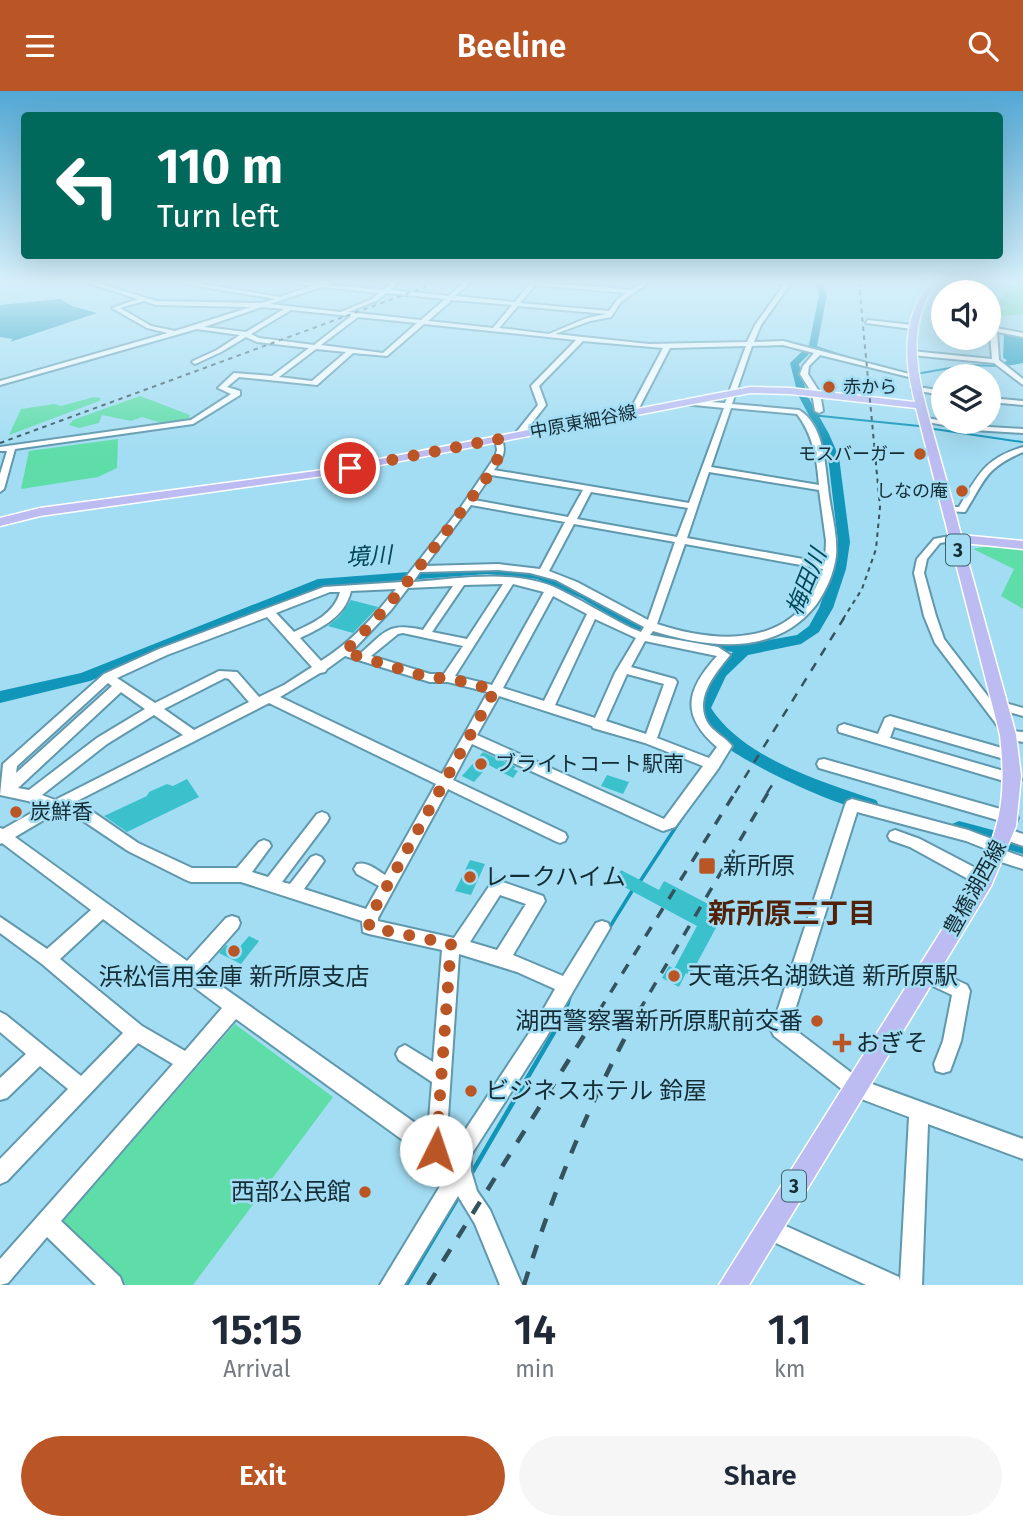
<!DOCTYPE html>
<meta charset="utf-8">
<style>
body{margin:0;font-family:"Fira Sans","Noto Sans JP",sans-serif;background:#f6f6f7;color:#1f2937;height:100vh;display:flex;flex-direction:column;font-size:26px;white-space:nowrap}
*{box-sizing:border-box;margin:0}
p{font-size:23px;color:#747a83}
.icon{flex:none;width:38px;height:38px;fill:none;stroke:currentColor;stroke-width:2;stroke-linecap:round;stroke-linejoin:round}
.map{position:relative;height:1194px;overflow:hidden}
.panel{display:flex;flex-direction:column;background:#fff;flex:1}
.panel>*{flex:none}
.hud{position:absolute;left:21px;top:21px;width:982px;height:147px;border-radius:7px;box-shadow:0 7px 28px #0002;background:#00695c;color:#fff;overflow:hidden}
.tools{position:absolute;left:931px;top:189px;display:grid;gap:14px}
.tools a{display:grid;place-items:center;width:70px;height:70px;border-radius:50%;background:#fff;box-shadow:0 7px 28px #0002;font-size:35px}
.pin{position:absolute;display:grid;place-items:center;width:60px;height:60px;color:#fff;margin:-30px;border:4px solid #fff;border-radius:50%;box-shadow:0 2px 7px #0007}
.me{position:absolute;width:77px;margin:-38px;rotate:4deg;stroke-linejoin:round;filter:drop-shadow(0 0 5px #0008)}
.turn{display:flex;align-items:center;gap:24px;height:147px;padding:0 21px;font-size:32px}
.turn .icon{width:91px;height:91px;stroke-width:2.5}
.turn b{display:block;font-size:49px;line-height:60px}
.eta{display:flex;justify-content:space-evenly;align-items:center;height:119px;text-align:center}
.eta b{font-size:42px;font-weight:600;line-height:49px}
.cta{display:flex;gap:14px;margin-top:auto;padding:14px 21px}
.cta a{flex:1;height:80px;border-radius:42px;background:#ba5525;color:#fff;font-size:28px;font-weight:600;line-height:80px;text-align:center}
.cta a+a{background:#f6f6f7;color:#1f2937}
header{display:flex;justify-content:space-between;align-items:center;height:91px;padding:0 21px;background:#ba5525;color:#fff;font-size:32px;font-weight:600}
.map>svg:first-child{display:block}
</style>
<header><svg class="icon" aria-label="menu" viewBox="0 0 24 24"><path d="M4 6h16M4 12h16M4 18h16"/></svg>Beeline<svg class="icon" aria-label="search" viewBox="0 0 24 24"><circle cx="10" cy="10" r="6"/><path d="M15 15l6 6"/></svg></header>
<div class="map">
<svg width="1023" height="1194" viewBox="0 0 1023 1194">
<rect width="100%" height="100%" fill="#a3ddf3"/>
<g fill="#5fdda8">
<polygon points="1008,192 1023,192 1023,223 989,226 989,215 1007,218 990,207 1003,207"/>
<polygon points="140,305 190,324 189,330 165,333 142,326 131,330 102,324 99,332 79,337 69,334 73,329"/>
<polygon points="94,306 101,307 99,310 9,344 21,318 54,313 61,315"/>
<polygon points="118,348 117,377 98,386 21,398 29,360"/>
<polygon points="992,454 1023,457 1023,518 1001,505 1014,478 973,458"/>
<polygon points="235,933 333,1006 193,1194 125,1194 60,1133"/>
</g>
<g fill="#1195b8">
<polygon points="60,208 72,215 97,222 10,251 13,248 0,246 0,214"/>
<polygon points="1011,242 1023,245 1023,272 1006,275 1003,273 1007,269 1003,267 1004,243"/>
</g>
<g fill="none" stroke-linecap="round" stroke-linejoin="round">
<g stroke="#1195b8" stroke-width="2">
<polyline points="813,255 865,272"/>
<polyline points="916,283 967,274 999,275"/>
<polyline points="811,324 919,335"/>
<polyline points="934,338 1022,351"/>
</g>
<g stroke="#1195b8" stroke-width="3.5">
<polyline points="639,792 689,716"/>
<polyline points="608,839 632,800"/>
<polyline points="566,920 571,902"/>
</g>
<g stroke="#1195b8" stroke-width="4.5">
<polyline points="470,1085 567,919"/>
<polyline points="406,1194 460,1103"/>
</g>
<g fill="#1195b8" fill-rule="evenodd">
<path d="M815,192h7l5,12 -10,51 -18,18 8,31 22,39 10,23 11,85 -4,27 -13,39 -14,24 -18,12 -53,11 -22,21 -15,32c32,50 111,74 165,92l3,5 -3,5c-21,7 -132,-48 -151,-64 -13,-11 -22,-24 -30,-38l14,-30 24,-26 -68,-11 -37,-15 -47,-28 -44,-19 -50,-5 -162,12 -235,95 -90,22v-12l81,-18 237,-94 169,-13 28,1 31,6 45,19 47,28 35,14 74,10 50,-9 12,-9 10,-18 14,-39 5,-27 -10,-85 -9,-23 -21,-39 -8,-32 19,-18 10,-50z"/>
<polygon points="959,730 1023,747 1023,763 952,743 950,738 952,733"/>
</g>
</g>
<g fill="#3ac1cc">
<polygon points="351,509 378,516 353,542 328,535 340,525"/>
<polygon points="483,661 516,676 513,678 518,680 513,687 489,674 474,691 462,685"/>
<polygon points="607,684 629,691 623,703 601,695"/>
<polygon points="187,688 199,706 127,741 104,725 147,705 149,701 167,693 173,695"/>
<polygon points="470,769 485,773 471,804 455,800"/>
<polygon points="621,779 659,799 664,790 718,818 711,830 718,833 690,885 686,882 679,896 662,887 669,875 674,878 697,835 613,790"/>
<polygon points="249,845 259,850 241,873 219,862 226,854 237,859"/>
</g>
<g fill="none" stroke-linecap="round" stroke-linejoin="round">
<defs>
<g id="minor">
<path d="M88,192h10l58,18 105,2 15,-4 -97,-16h16l85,14 32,-11 -20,-3h39l-2,2 54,5 8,-7h7l-8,7 59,6 14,-13h7l-15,13 60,6 15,-19h24l77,7 10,-7h7l-27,19 -10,15 -21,4 -35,13 94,10 98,-2 8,-17 30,-42h6l-30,42 -7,17 29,-1 134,35 -4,2 -93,-23 -11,11 -1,8 12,19 3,18 -4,2 -4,-2 -3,-18 -12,-19 3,-8 11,-13 -31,-8 -31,1 -20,58 67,6c24,14 26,52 29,77 2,23 10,46 8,69 -2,17 -10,35 -20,49 -41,52 -107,43 -163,26l-3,4 68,12 12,8c-14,18 -36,42 -23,67 6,10 18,15 25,24l-14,23 -43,58 -12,4 -5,-2 -186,-85 -19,36 112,53 2,4 -2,4 -5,2 -5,-2 -107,-52 -70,129v3l76,17 38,-56 5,-2 46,16 2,5 -32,54 50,21 33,-53 6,-2 6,2 2,5 -63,108 -76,119v16l6,20 13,19 32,75h-22l-25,-61 -17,-28 -54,89h-24l68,-112 -212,-154 -175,202 59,56 3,8h-27l-49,-48 -39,46 -8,2v-26l173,-195 -35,-21 -131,138 -7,3v-25l68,-70 -28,-23 -33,32 -7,2v-22l26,-24 -26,-22v-20l6,3 75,61 42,-43 -81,-69 -42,-31v-16l47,32 44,-39 -89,-67 -2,1v-16l3,1 39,-22 -14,-6 -28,-6 3,-31 101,-90 55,-25 165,-62 78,-5 57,-72 36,-53 2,-7 -2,-13h6c6,14 2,21 -7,33l195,33 35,-95 -40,-4 -4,-2 4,-2 41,3 21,-57 -76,2 -33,64 -4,2 -4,-2 34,-64 -80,-7 -44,45 7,19 -25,32h-3l-4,-2 24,-30 -7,-19 45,-46 -152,-16 -37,32 -34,-3 -36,32 -78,-8 -12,10 13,4v4l-47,29 -178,25 -11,40 -4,3v-18l7,-23h-7v-4l191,-27 40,-26 -13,-6 16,-15 38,3 37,-28 -52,-6 -11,-5 -25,15 -26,12 -3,-2 1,-1 24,-11 23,-15 -43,-6 -197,56v-4l168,-48 -21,-5 -35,-20 26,-9zM535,194l91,8 -9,7 -8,11 -89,-8zM321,196l58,6 -7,6 -31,13 -71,-8zM386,202l59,6 -24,21 -73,-8 28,-11zM452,209l60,5 -19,23 -65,-7zM144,210l12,4 95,2 -76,24 -24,-5 -31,-18zM518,215l89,8 -20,4 -38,16 -50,-6zM262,216l22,2 -38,23 -42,-5zM291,219l60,6 -37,29 -55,-7 -8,-4zM358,226l59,6 -34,30 -62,-8zM316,258l30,3 -34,29 -33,-4zM731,317l66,6c16,21 20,45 22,71l-108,-18zM709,381l110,18 7,51 -1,22 -138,-25zM491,384l92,15 -15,27 -94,-17zM591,401l97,16 -11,29 -100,-18zM471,414l94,17 -25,47 -42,-5 -73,2zM574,433l101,18 -27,78 -71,-38 -28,-11zM685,453l138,25c-3,8 -6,18 -11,25 -33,55 -103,47 -155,30zM498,479l32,3 26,7 88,47 -3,5 -10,-4c-26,-13 -51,-29 -77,-41 -43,-18 -96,-8 -141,-5l7,-10zM503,493l-36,55 -35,-7 32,-47zM513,493l31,8 -52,93 -37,-9zM453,495l-30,44c-35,-8 -38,2 -62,23l-9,-2 39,-41 17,-22zM396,498c-21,27 -46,54 -75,72l-21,-23c21,-10 45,-21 51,-47zM330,501h10c-6,22 -27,31 -46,40l-18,-19zM553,505l34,18 -43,87 -41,-13zM267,526l45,50 -28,18 -25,12 -22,-25 -18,-1 -64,32 -38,-25 50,-23zM595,528l41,19 -21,35 -20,45 -40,-13zM403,542l60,13 -19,28h-14l-59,-18 27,-22zM645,550l72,15c-31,34 -37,59 0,91l-8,11 -52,-20 20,-56 -2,-3 -44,-12zM345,565l85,26h18l40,10 -46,82 -162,-77 40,-24 5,-1 2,-3zM627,583l37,10 -18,50 -40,-13zM225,587l4,1 20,23 -55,28 -30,-21zM108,592l4,3 -96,87 1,-7zM121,601l24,17 -48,29 -68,52 -11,-2zM499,605l93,30 1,2 52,15 58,23 -39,53 -187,-84zM269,612l167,81 -51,91c-8,-5 -18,-14 -28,-11l-3,5 3,5 22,12 -13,23 -62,-20 20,-28 -3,-4 -5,-2 -5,2 -21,27 -8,-2 45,-60 2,-4 -2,-4 -5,-2 -5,2 -49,63 -16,-5 19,-26 -2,-4 -5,-2 -5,2 -22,26h-45l-54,-25 -61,-42zM154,624l29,20 -128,65 -13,-5 65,-51zM64,717l64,43 58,29 5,2h50l121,39 1,11 6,2 73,16 -9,112 -28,-17 -6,3 -3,6 3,6 33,22 -4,50 -228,-161 38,-43 2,-5 -2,-5 -6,-2 -6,2 -39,43 -172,-124zM500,804l26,9 -29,46 -27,-8zM103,828l119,89 -37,43 -43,-25 -82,-67zM459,863l58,18 38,17 -20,35 -83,126 -6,-4z"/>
<polygon points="945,192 951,192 955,201 949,201"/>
<polygon points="868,229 912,234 915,236 912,238 866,232"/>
<polygon points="989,232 996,237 1023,242 1023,246 997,241 999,269 1023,288 1023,294 994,272 911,264 908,262 911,260 992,268"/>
<polygon points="912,295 943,300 943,304 912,299"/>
<polygon points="989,307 1023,310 1023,314 989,311"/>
<polygon points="921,326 973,335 1023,338 1023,342 973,339 921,330"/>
<path d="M1023,356v5c-39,17 -37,27 -58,60l-21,-1v-4h15c20,-33 25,-48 64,-60z"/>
<polygon points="955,444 958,445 958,449 940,452 927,468 924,482 936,525 944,548 993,612 998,610 1023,617 1023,625 998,618 1011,635 1011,640 1023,641 1023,651 1003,647 1001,644 1003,642 935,552 924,525 914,482 917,468 934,448"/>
<polygon points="890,625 1016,661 1018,665 1016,669 1011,670 894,636 890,647 1014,683 1019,684 1021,688 1019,692 1014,693 839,641 838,638 839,635 844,633 878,643 885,627"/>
<polygon points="824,668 1011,721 1016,723 1018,727 1016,731 1011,733 819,677 817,673 819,669"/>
<polygon points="852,708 968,739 1005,753 1007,757 1006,760 1023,766 1023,778 992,768 989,764 991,760 966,750 857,721 790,935 861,989 1023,1048 1023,1068 928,1033 922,1194 866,1194 761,1145 757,1138 761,1131 768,1127 899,1186 900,1190 909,1026 848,1003 774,945 771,939 845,714 847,710"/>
<polygon points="1005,737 1023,743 1023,755 1000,747 998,743 1000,739"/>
<polygon points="895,739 920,748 989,784 992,789 989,794 984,796 979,794 910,756 890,749 888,745 890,741"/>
<polygon points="924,874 967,894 970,900 961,950 950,980 943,982 936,980 934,973 943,950 952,904 918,888 916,882 918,876"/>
</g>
<path id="major" d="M929,192h7c-35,49 -15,104 -1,157 9,32 18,63 26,95l62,6v8l-60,-6 53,192 5,41 -5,50 -25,60 -242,399h-30l258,-411c26,-49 29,-85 23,-139l-84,-327 -126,-14 -40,-1 -427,83 -283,40 -40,10v-8l40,-10 283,-38 427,-83 40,1 125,14c-11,-42 -13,-83 14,-119z"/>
</defs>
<use href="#minor" stroke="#6098ad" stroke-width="4"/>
<use href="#major" stroke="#fff" stroke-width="3"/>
<use href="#minor" fill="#fff" fill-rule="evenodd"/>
<use href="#major" fill="#bcbbf2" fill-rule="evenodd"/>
<g stroke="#34535f" stroke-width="2" stroke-dasharray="4.5 4.5" stroke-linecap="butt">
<polyline points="0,352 436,192"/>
<polyline points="843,528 862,498 876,458 880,416 859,192"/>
</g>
<g stroke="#34535f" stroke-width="2.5" stroke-dasharray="9 9" stroke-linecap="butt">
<polyline points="735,702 844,527"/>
<polyline points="767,702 776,688"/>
</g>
<g stroke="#34535f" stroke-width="3.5" stroke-dasharray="11 11" stroke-linecap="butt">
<polyline points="599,920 736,700"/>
<polyline points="639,920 769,700"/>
</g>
<g stroke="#34535f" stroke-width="4.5" stroke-dasharray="14 14" stroke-linecap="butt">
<polyline points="428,1194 600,919"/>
<path d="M524,1194c30,-96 67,-187 116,-275"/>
</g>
</g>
<linearGradient id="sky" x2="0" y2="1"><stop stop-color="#52a8d5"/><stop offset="0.53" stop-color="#d6f0fa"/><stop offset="1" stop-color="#d6f0fa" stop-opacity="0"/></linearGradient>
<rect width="1023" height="359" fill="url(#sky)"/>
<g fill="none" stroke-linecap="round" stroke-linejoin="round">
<path stroke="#ba5525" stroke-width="12" stroke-dasharray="0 21.6" d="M350,377l148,-29 3,11c-6,20 -23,39 -35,55 -38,51 -76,103 -122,147l86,26h18l47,12 -125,227 -1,10 82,17 -15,206"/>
</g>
<g fill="#ba5525" stroke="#a3ddf3" stroke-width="2.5">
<circle cx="829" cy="296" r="7"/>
<circle cx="920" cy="363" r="7"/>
<circle cx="962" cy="400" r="7"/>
<circle cx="481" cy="673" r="7"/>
<circle cx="16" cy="721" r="7"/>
<rect x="698" y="766" width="18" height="18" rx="3.5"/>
<circle cx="470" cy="786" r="7"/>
<circle cx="234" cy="860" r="7"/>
<circle cx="674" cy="885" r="7"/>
<circle cx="817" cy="930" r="7"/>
<path d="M838.5 941.5h7v7h7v7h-7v7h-7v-7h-7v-7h7z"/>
<circle cx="471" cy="1000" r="7"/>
<circle cx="365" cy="1101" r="7"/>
</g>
<g text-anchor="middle" stroke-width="5" stroke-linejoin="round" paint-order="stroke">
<g font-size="18" fill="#142c35" stroke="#a3ddf3" text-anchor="end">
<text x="843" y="302" text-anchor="start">赤から</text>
<text x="906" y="369">モスバーガー</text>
<text x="948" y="406">しなの庵</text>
</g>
<g font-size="18" fill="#142c35" stroke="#a3ddf3">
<text transform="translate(583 331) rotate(-11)" y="6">中原東細谷線</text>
</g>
<g fill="#a3ddf3" stroke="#3f616e" stroke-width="2">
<rect x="946" y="443.5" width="24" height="31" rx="5"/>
<rect x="782" y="1079.5" width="24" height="31" rx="5"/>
</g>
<g font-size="19" font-weight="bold" fill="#142c35">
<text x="958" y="466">3</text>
<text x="794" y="1102">3</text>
</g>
<g font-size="21" fill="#142c35" stroke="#a3ddf3" text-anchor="start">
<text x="495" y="680">ブライトコート駅南</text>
<text x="30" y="728">炭鮮香</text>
</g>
<g font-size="21" fill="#142c35" stroke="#a3ddf3">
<text transform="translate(975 797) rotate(-61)" y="7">豊橋湖西線</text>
</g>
<g font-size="23" font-style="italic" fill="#01475a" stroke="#a3ddf3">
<text transform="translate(369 465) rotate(-4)" y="8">境川</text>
<text transform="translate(806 491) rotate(-68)" y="8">梅田川</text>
</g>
<g font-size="24" fill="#142c35" stroke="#a3ddf3" text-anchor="start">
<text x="723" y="783">新所原</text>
<text x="484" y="794">レークハイム</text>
<text x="688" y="893">天竜浜名湖鉄道 新所原駅</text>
<text x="234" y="894" text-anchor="middle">浜松信用金庫 新所原支店</text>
<text x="803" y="938" text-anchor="end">湖西警察署新所原駅前交番</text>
<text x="856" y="960">おぎそ</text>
<text x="485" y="1008">ビジネスホテル 鈴屋</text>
<text x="351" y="1109" text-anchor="end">西部公民館</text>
</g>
<g font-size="28" font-weight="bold" fill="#51210a" stroke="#a3ddf3">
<text x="792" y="832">新所原三丁目</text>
</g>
</g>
</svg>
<div class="tools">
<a><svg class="icon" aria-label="sound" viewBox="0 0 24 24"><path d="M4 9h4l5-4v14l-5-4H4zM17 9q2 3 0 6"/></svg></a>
<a><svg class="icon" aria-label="layers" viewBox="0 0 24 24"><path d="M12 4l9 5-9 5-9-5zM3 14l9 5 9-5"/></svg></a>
</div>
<div class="pin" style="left:350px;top:377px;background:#d93025"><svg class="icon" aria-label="arrive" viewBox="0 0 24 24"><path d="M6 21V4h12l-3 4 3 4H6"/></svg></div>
<svg class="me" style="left:436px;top:1059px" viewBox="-20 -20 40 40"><circle r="19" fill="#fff"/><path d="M0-13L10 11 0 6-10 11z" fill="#ba5525"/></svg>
<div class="hud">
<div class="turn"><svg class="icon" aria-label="left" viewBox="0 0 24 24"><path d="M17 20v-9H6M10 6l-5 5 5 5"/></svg><div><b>110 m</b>Turn left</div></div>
</div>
</div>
<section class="panel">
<div class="eta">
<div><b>15:15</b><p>Arrival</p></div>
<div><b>14</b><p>min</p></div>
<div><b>1.1</b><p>km</p></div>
</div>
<div class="cta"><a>Exit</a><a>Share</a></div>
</section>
